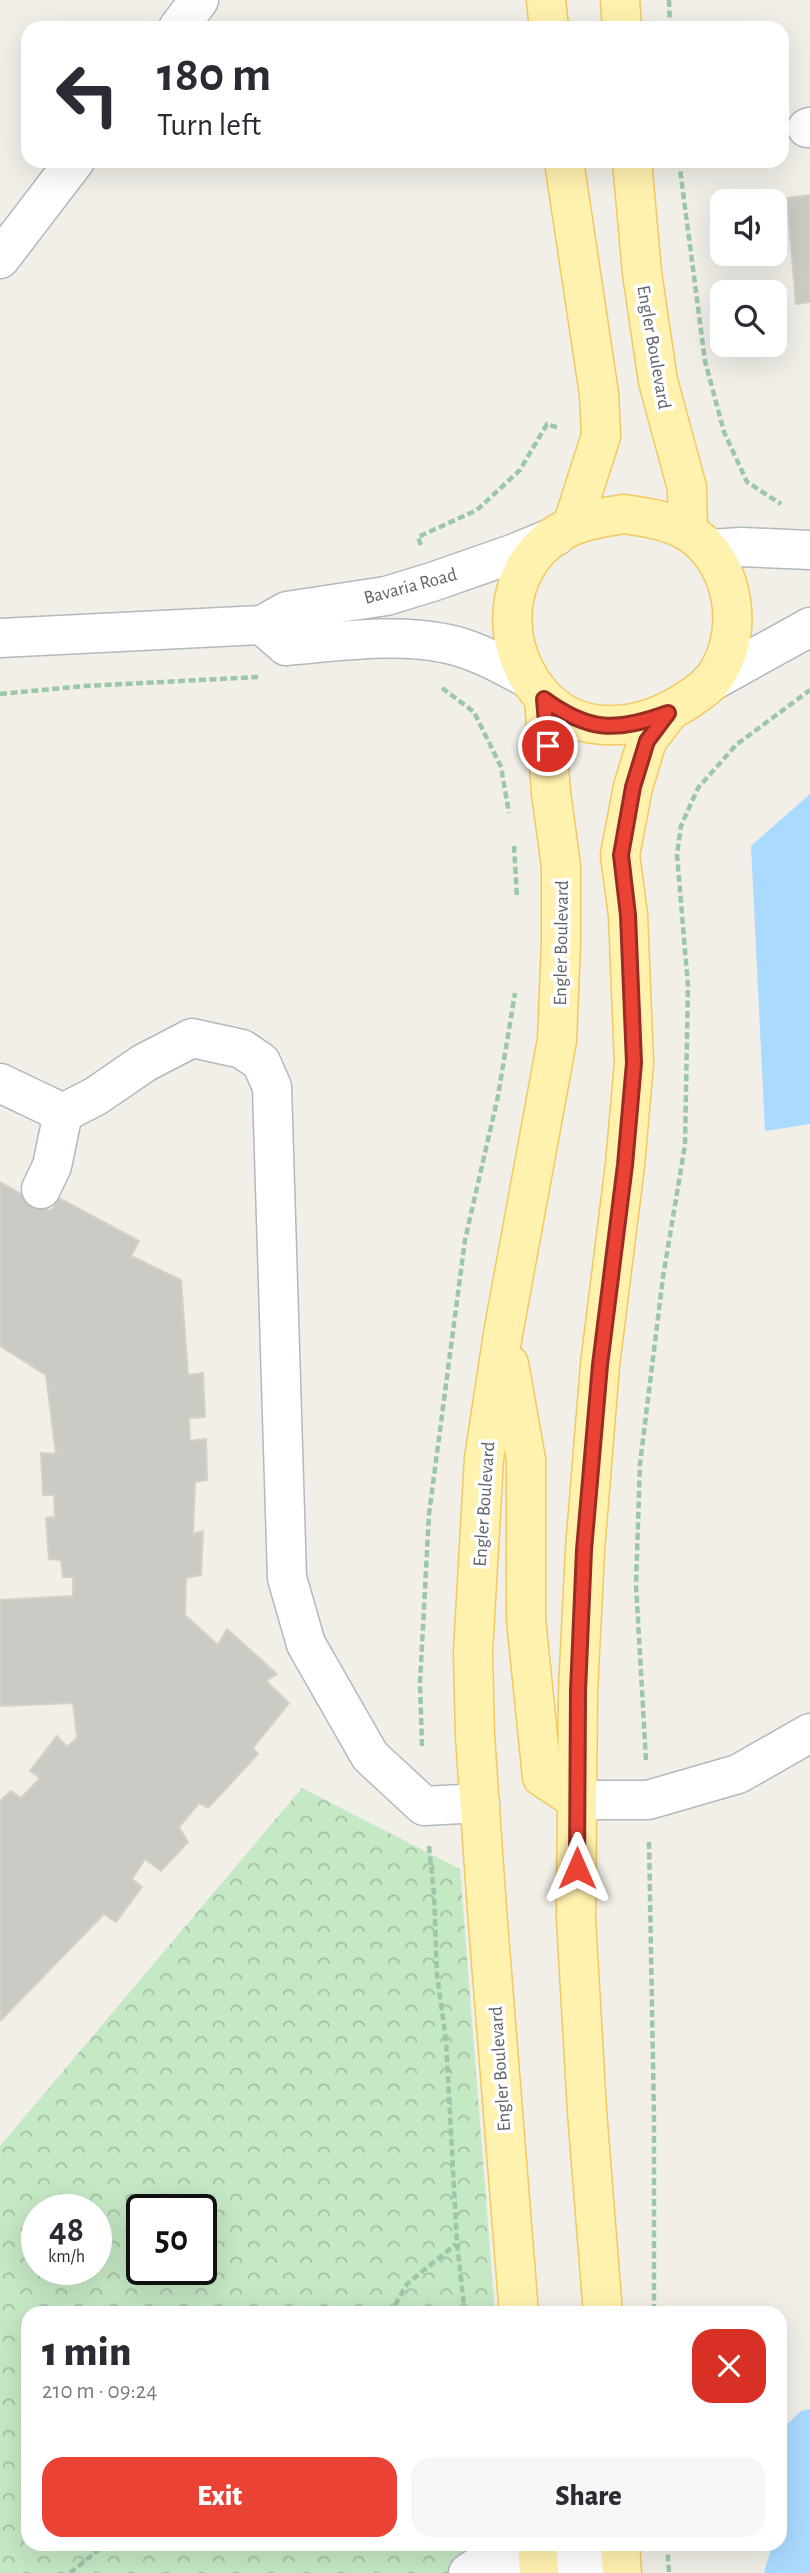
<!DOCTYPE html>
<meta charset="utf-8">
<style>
body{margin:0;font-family:"Alegreya Sans",sans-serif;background:#f7f7f7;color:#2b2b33;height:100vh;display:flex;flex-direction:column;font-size:26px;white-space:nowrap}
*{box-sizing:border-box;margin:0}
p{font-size:23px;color:#7c7c81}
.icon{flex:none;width:38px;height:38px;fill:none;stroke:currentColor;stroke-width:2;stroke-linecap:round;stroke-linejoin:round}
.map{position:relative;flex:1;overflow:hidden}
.panel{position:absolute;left:21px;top:2306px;width:766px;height:245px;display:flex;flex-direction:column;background:#fff;border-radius:21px;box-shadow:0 7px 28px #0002}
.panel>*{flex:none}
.guide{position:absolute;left:21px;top:21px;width:768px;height:147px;border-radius:21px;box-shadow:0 7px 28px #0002;background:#fff;color:#2b2b33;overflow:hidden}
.buttons{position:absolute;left:710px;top:189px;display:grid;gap:14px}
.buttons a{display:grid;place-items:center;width:77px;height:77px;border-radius:14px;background:#fff;box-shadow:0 7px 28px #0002;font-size:35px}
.speed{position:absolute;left:21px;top:2194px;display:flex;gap:14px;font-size:35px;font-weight:700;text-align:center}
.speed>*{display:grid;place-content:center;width:91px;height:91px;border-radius:50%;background:#fff;box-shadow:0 7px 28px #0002;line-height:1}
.speed small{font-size:18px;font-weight:400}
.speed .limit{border:4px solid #111;border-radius:10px;background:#fff;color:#111}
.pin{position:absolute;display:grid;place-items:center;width:60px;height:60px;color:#fff;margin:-30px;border:4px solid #fff;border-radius:50%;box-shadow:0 2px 7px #0007}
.me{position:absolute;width:77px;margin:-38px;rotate:0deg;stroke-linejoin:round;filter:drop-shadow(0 0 5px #0008)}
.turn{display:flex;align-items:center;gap:24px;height:147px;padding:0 21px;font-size:32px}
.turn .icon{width:91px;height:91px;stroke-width:2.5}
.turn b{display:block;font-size:49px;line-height:60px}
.round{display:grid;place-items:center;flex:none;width:74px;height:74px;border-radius:21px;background:#f7f7f7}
.summary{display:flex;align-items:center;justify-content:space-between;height:119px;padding:0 21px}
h1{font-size:42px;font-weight:800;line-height:52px}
.button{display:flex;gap:14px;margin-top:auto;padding:14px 21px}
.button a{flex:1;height:80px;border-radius:21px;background:#ea4335;color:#fff;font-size:28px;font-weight:800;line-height:80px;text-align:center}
.button a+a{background:#f7f7f7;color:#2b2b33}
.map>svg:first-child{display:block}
</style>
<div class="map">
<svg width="810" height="2573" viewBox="0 0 810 2573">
<defs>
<pattern id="park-crowns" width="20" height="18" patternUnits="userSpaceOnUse" patternTransform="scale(1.75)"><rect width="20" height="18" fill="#c5e8c5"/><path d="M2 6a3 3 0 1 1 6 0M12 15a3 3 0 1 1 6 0" fill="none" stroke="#a3c0a4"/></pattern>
</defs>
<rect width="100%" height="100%" fill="#f1efe8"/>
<path fill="url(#park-crowns)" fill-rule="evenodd" d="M302,1788l158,81 35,444 -467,1v230l486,1 2,28h-516v-427zM37,2210h59v60h-59zM142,2210h59v60h-59z"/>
<g fill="#aadaff">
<polygon points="810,794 810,1124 765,1131 751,846"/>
<polygon points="810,2409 810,2573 764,2573 772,2545 780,2544 781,2430 801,2411"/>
</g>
<g fill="#cccac5" stroke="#d6d1c6" stroke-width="2">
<polygon points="810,195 810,302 796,304 787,198"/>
<polygon points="0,1182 51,1211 59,1198 139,1241 131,1256 181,1280 188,1375 203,1373 205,1417 189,1418 190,1441 206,1439 207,1480 195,1482 193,1534 203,1531 201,1575 186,1578 185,1615 218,1645 227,1629 277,1674 266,1681 289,1703 253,1748 258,1754 208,1808 199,1803 179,1827 188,1842 161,1871 145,1859 132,1879 142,1887 116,1922 104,1914 0,2021 0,1801 11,1791 21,1798 40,1778 30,1771 57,1736 67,1747 77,1738 73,1703 0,1706 0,1600 73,1596 73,1577 63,1577 61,1560 49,1559 46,1518 55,1517 54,1495 43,1495 41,1453 56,1454 46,1375 0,1346"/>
</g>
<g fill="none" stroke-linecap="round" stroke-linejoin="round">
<defs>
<g id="minor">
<polyline points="178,28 199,0"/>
<polyline points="807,128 810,127"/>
<polyline points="0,259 75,161"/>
<polyline points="708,549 742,547 810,550"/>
<path d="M262,625l24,21c51,-4 106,-13 157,-3 29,5 58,21 84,35"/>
<polyline points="0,638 262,625 287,611 386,596 432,582 515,553 556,536"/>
<polyline points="709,683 810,627"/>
<polyline points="0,1083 63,1113 96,1096 144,1063 192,1038 242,1049 261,1062 272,1087 287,1578 306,1644 370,1756 424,1806 480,1803"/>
<polyline points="41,1189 52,1166 63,1113"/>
<polyline points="577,1800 648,1800 738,1774 810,1733"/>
<polyline points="468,2573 474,2569 620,2556"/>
</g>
<g id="major">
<polyline points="546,0 549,28"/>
<polyline points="620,0 622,28"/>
<polyline points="564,161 599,394 601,436 572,526"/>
<polyline points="632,161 642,273 658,381 687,488 688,531"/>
<path d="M624,514c21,3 42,6 61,16 52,29 63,110 24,154 -7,7 -17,13 -26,19 -45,28 -107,35 -144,-11 -44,-53 -34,-136 33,-166 17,-7 34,-9 52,-12z"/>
<polyline points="509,1364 526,1460 526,1619 542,1777 577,1800"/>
<polyline points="519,2314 487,1910 475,1736 473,1652 484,1459 503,1334 557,1040 561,943 561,866 551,793 544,699"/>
<polyline points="603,2314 587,2111 576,1918 578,1691 585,1550 600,1365 625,1165 634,1063 628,915 620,855 633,787 647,741 668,713"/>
<polyline points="537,2544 539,2573"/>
<polyline points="620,2544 622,2573"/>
</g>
</defs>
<use href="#minor" stroke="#b5b8bc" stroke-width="41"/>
<use href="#major" stroke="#f2c960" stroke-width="41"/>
<g stroke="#9cc7a9" stroke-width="4.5" stroke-dasharray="7 3.5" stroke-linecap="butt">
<polyline points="669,0 670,28"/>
<polyline points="679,161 705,361 724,432 747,482 781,504"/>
<polyline points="421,545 418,537 477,510 520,470 547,424 559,428"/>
<polyline points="442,688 474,712 501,767 509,813"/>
<polyline points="0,694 85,686 258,677"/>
<polyline points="514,846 517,897"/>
<polyline points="422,1746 420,1683 429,1514 465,1240 498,1096 515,993"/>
<polyline points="646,1760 636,1585 640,1464 663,1277 685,1145 688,986 677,855 681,826 698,788 736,745 810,690"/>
<polyline points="649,1842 654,2117 654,2314"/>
<polyline points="429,1846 434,1894 437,1975 446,2040 457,2243 465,2314"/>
<polyline points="390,2314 407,2284 456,2244"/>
<polyline points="667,2544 669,2573"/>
<polyline points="70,2573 106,2544"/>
</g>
<use href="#minor" stroke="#fff" stroke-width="38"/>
<use href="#major" stroke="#fff2af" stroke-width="38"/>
</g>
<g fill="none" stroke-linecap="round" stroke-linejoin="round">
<defs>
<path id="route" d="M548,746l-4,-47c45,33 72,33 124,14l-21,28 -14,46 -12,68 7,60 6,148 -9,102 -25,200 -16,185 -6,141 -1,177"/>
</defs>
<use href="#route" stroke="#982c22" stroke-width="18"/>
<use href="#route" stroke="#ea4335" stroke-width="12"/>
</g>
<g text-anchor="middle" stroke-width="7" stroke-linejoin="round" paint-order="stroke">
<g font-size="19" fill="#5f6368" stroke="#fff">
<text transform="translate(655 347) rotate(80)" y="7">Engler Boulevard</text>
<text transform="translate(410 585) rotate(-15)" y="7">Bavaria Road</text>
<text transform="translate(560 943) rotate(-89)" y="7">Engler Boulevard</text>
<text transform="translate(483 1504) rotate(-86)" y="7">Engler Boulevard</text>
<text transform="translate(499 2069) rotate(-94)" y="7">Engler Boulevard</text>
</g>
</g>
</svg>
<div class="buttons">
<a><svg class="icon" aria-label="sound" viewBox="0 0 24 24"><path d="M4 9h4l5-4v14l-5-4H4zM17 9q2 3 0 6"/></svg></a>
<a><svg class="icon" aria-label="search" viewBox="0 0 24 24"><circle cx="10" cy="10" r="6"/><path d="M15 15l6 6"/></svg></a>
</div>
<div class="speed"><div>48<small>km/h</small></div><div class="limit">50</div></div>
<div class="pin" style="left:548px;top:746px;background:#d93025"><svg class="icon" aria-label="arrive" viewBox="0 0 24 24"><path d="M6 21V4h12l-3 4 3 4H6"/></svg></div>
<svg class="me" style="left:577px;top:1868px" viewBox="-20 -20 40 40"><path d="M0-17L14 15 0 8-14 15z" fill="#ea4335" stroke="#fff" stroke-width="4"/></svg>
<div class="guide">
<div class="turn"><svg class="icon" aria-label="left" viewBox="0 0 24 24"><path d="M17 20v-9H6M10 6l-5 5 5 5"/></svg><div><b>180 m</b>Turn left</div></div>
</div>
<section class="panel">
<div class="summary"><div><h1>1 min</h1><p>210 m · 09:24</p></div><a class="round" style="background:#d93025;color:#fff"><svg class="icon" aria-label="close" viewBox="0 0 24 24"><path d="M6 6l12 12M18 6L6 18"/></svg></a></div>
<div class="button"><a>Exit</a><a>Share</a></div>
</section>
</div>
